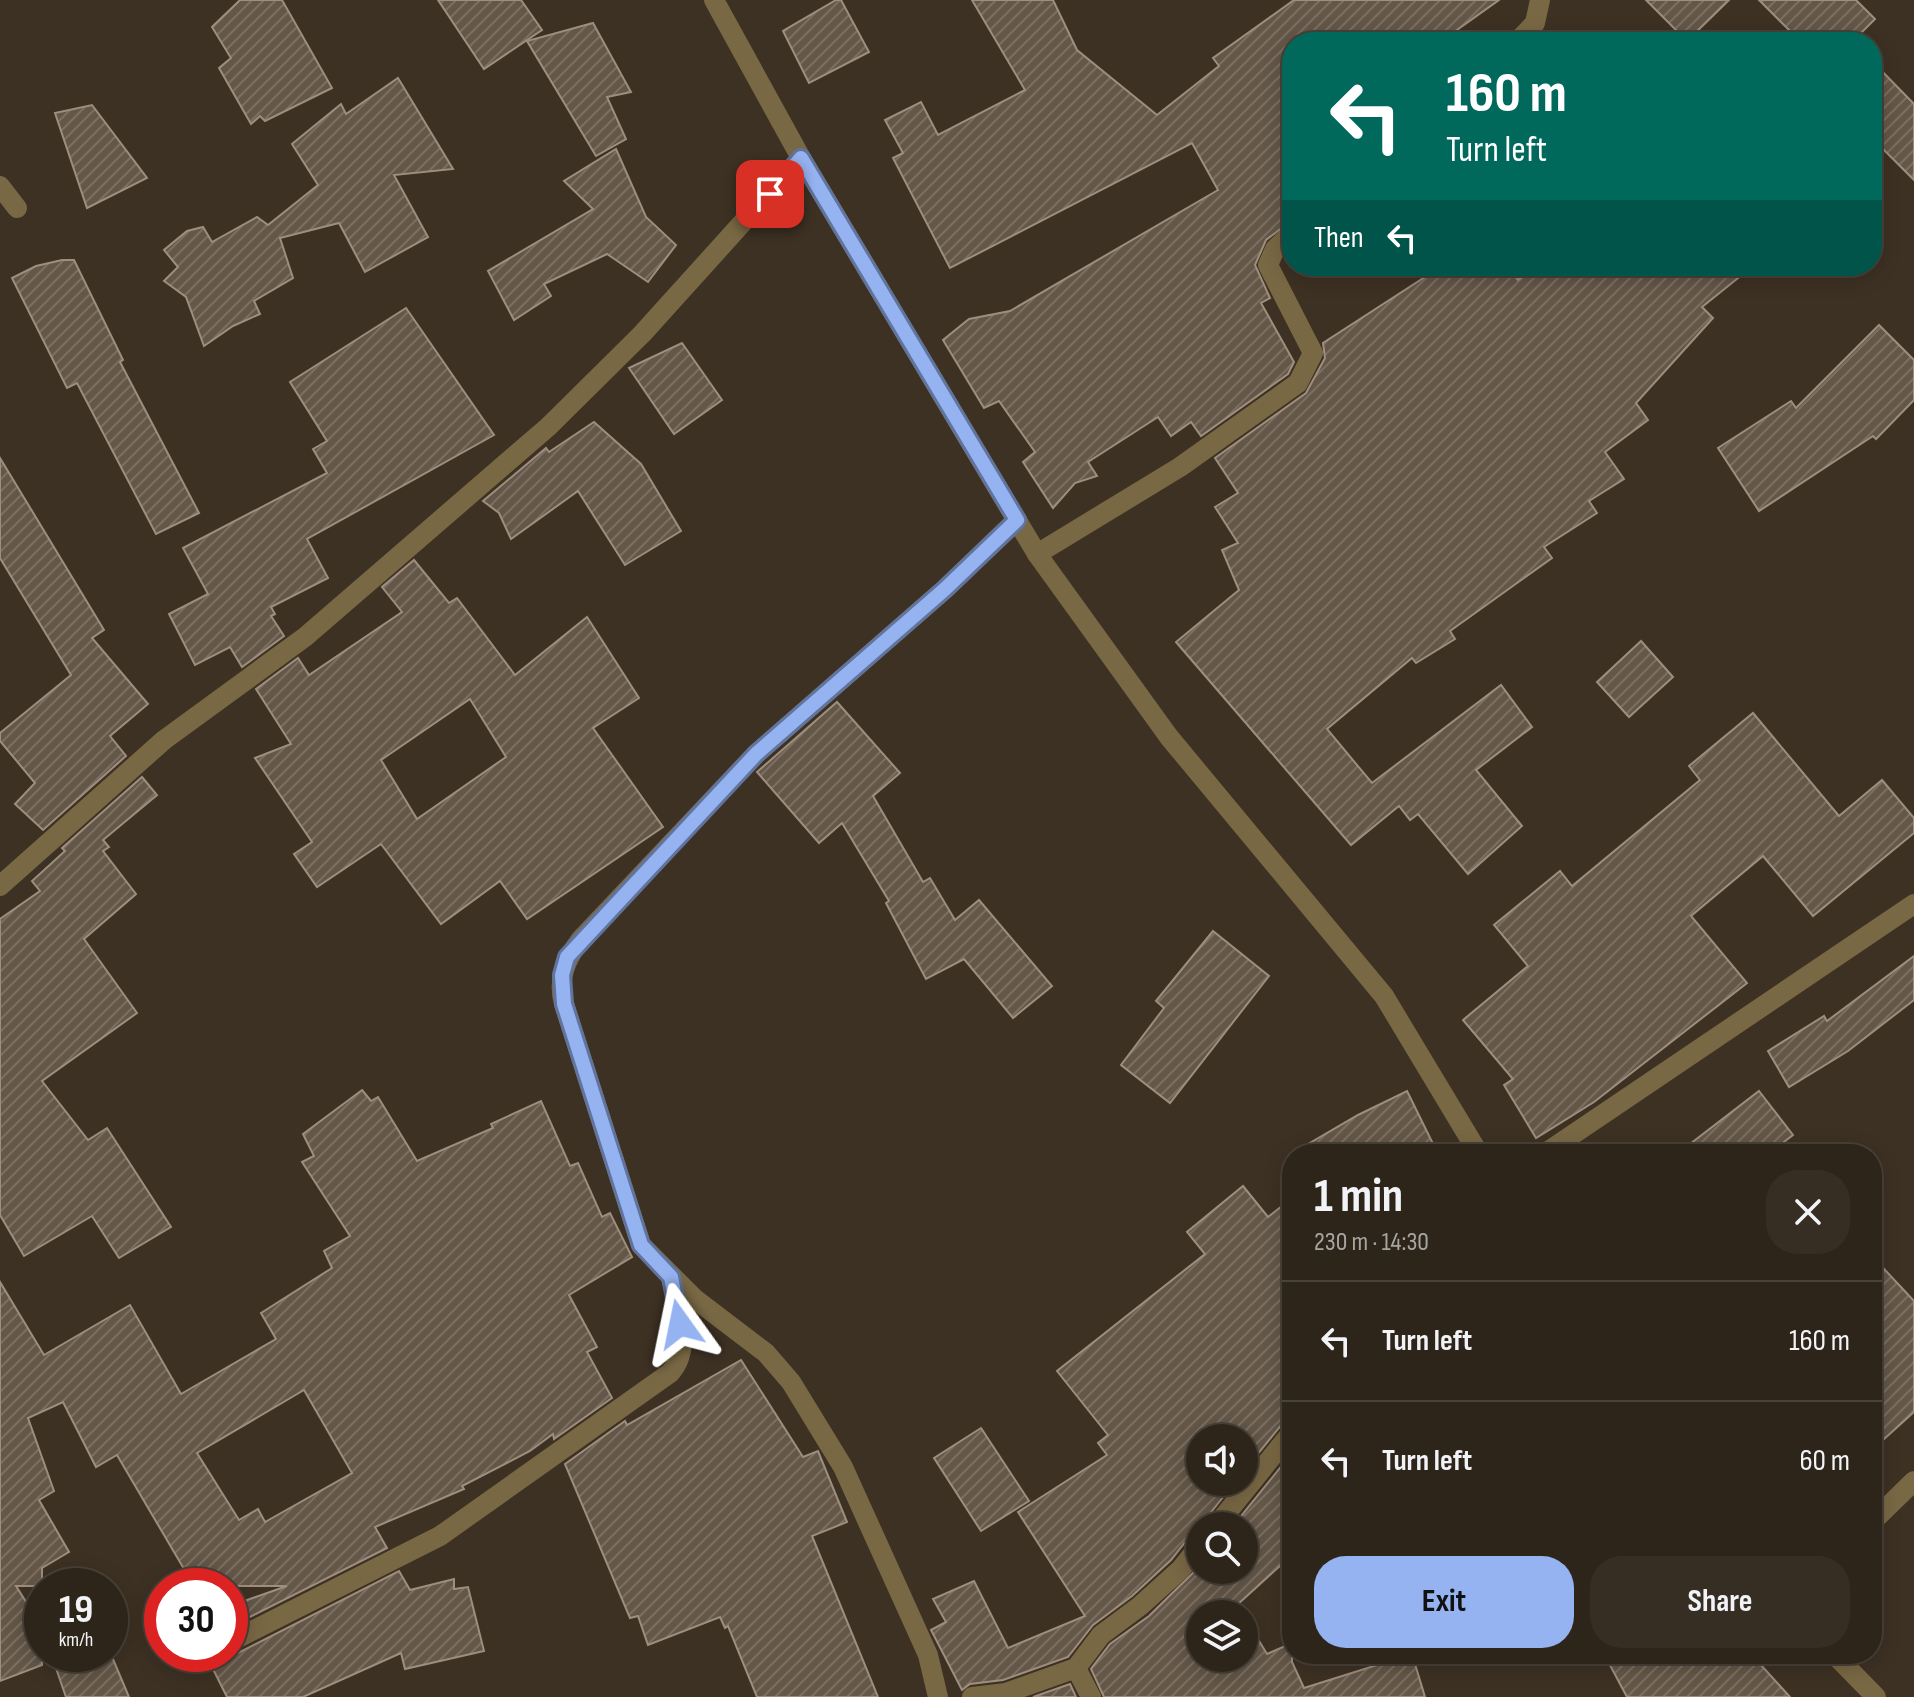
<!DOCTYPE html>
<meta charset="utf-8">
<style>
body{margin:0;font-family:"Sofia Sans Condensed",sans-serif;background:#362d23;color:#f1f3f6;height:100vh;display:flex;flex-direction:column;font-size:30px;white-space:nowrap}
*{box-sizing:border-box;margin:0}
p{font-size:26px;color:#a7a5a2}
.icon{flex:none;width:44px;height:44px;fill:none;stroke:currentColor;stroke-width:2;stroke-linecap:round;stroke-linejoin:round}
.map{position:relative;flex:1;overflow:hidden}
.side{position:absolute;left:1282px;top:1144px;width:600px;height:520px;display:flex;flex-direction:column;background:#2e251a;border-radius:32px;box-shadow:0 4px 20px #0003,0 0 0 2px #494239}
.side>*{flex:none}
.guide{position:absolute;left:1282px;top:32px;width:600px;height:244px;border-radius:32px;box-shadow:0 4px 20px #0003,0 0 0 2px #494239;background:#00695c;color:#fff;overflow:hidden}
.tools{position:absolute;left:1186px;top:1424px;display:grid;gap:16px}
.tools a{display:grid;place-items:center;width:72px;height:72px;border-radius:50%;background:#2e251a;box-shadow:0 4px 20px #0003,0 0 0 2px #494239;font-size:40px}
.speed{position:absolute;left:24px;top:1568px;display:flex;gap:16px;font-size:40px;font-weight:700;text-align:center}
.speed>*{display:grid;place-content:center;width:104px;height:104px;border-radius:50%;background:#2e251a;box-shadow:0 4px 20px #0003,0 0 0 2px #494239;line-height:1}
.speed small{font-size:20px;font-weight:400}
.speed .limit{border:12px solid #d22;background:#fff;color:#111}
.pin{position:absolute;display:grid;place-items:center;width:68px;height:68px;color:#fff;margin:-34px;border-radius:16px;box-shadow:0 4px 12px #0006}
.me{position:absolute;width:88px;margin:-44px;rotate:348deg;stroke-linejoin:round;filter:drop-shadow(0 0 6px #0008)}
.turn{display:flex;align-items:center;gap:28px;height:168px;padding:0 32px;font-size:36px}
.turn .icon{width:104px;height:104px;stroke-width:2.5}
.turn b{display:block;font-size:56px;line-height:68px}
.then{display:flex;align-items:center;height:76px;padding:0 32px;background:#0003;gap:16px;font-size:30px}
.round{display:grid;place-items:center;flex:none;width:84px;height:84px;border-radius:32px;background:#362d23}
.summary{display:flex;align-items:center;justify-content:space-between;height:136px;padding:0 32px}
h1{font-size:48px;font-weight:700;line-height:60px}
.cta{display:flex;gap:16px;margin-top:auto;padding:16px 32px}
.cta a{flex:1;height:92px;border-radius:32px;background:#95b2f1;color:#111;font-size:32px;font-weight:700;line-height:92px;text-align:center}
.cta a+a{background:#362d23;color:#f1f3f6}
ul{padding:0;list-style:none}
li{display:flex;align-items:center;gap:24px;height:120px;padding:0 32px;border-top:2px solid #494239}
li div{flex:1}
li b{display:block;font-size:30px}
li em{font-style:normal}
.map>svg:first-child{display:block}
</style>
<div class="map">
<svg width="1914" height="1697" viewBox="0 0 1914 1697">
<defs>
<pattern id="building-hatch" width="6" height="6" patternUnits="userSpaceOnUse" patternTransform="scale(2)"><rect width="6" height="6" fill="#645748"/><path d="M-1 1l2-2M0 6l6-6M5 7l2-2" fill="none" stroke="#7a6f62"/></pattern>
</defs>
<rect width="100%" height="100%" fill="#3d3123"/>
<g fill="url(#building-hatch)" stroke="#9d8e7e" stroke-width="2" fill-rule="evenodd">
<polygon points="240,0 282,0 332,88 265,121 260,116 251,124 219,68 231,58 212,27"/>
<polygon points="438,0 521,0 542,30 484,69"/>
<polygon points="836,0 841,0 869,52 809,83 783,31"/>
<polygon points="972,0 1053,0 1077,50 1157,115 1219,66 1213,58 1294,0 1499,0 1440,42 1292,42 1292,220 1266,240 1255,265 1270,298 1261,303 1294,362 1288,374 1201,436 1191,422 1171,436 1158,417 1088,462 1097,476 1075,483 1053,508 1023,462 1035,452 999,401 984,408 943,340 969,319 1010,311 1218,190 1192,143 950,268 893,158 903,153 885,120 921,102 938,135 1025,90"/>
<polygon points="1646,0 1729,0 1687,41"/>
<polygon points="1759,0 1856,0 1875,19 1852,42 1801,42"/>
<polygon points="593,23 631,92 607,97 626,139 596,156 527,41"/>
<polygon points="1872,61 1914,104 1914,180 1872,138"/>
<polygon points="398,78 453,169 394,175 428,237 365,272 339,223 280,238 293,278 254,301 260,314 233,326 204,346 186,297 164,281 178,267 164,250 187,231 203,227 212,242 257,217 268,225 318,185 292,144 341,104 346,114"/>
<polygon points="92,105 147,178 87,208 55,113"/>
<polygon points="616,149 646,217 676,245 648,282 607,254 544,284 551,296 514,320 488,271 593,209 564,181"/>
<polygon points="62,260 74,260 123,360 120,362 199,513 156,534 77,383 67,388 12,278 36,266"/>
<polygon points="1442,266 1507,266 1518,280 1535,266 1753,266 1702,307 1713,318 1636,403 1648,420 1605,452 1624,479 1589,501 1597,513 1544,547 1552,558 1450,631 1455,639 1416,663 1412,658 1327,729 1372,783 1501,685 1532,727 1476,770 1522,826 1468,874 1418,814 1410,820 1399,806 1351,845 1176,642 1239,590 1222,550 1238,543 1215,507 1238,493 1215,458 1306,393 1325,358 1323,343"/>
<polygon points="406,308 494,435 307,539 328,578 271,607 275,614 271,616 284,636 242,667 230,647 195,665 169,614 208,594 183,548 327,473 313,449 327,441 290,382"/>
<polygon points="1879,325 1914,360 1914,400 1876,439 1873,436 1759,511 1718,448 1791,401 1796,408"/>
<polygon points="682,343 722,400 674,434 629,368"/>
<polygon points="594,422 641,464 681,531 625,565 578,491 511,539 499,513 483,501 546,448 549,452"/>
<polygon points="0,458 104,630 92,638 148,704 110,736 126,756 43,830 15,804 35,783 0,741 0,733 71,675 0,558"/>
<path d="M414,560l35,43 8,-5 58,77 72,-58 52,81 -46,30 70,99 -136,92 -27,-38 -59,43 -60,-80 -64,43 -23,-33 18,-12 -57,-84 36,-14 -35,-55 42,-31 11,17 93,-63 -20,-25zM470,699l36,58 -89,62 -36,-59z"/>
<polygon points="1641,641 1673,677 1629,717 1597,682"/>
<polygon points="837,702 900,773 873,796 923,882 930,878 955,920 979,900 1052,986 1013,1018 964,959 926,979 886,903 889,901 842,823 819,843 757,772"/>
<polygon points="1753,713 1839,816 1882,780 1914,818 1914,833 1813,916 1763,856 1691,916 1747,983 1594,1102 1536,1138 1504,1085 1513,1079 1463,1020 1528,966 1494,925 1560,871 1572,886 1700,780 1689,766"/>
<polygon points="142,777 157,795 103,840 109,847 103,851 136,894 84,939 137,1013 42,1081 88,1140 107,1128 171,1227 119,1258 92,1216 24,1256 0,1215 0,919 40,891 32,881 65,851 62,848"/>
<polygon points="1213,931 1269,976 1170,1103 1121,1065 1164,1008 1156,1001"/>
<polygon points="1914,956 1914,1000 1848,1051 1789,1087 1768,1051 1824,1016 1827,1021"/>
<path d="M362,1090l9,11 7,-4 39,64 76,-33 -2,-4 50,-23 29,65 8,-3 24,54 8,-4 22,44 -63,38 28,52 -10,5 25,46 -58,41 -1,-5 -23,17 -68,35 2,3 -89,38 12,21 -157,79v-21l57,-20h-93l-77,-131 -21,12 -33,-65 -35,16 26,73 -15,9 30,52 -27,16v18h-26l26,41v38l-42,16v-399l44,73 86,-50 51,89 95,-55 -15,-26 71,-45 -8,-17 26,-15 -48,-74 12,-6 -11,-22zM304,1390l48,83 -87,49 -7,-13 -19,11 -42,-67z"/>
<polygon points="1407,1091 1438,1154 1291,1154 1358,1115"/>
<polygon points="1759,1091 1793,1135 1768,1154 1677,1154"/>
<polygon points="1243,1186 1268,1217 1292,1198 1292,1419 1282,1424 1244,1471 1244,1438 1200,1438 1200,1482 1235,1482 1200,1526 1200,1532 1190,1536 1171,1560 1132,1596 1093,1625 1068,1657 1003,1680 970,1684 962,1690 931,1630 946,1622 933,1599 974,1581 1008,1648 1085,1616 1018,1512 1107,1455 1098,1443 1108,1435 1057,1371 1205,1254 1187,1232"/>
<polygon points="1872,1256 1914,1301 1914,1412 1872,1450"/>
<polygon points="741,1360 803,1457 818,1451 847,1522 812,1536 878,1697 757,1697 728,1626 725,1628 720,1617 648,1645 638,1616 630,1618 565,1464 625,1421 627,1425"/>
<polygon points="981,1428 1029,1501 981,1531 934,1458"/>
<polygon points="1292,1453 1292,1555 1237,1605 1243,1614 1200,1614 1200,1658 1244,1658 1244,1616 1267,1654 1292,1643 1292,1662 1304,1688 1412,1654 1425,1697 1104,1697 1091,1669 1110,1644 1149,1616 1200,1566 1200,1570 1244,1570 1244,1526 1233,1526"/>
<polygon points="399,1571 410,1590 454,1579 454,1589 468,1587 484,1651 405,1669 401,1653 303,1697 227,1697 211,1665 218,1654 236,1654"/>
<polygon points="110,1652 129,1697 66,1697 51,1654"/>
<polygon points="1604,1654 1751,1654 1790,1697 1627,1697"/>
<polygon points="1070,1684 1076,1697 1033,1697"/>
</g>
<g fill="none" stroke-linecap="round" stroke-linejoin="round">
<g stroke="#796844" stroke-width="20">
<polyline points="714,0 801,158 1037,554 1169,737 1384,996 1479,1154"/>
<polyline points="1517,42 1535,23 1540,0"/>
<polyline points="0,186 17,208"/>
<polyline points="1037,554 1180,467 1298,383 1313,353 1268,265 1275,249 1292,233"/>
<polyline points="0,886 164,740 305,637 548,427 642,334 801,158"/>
<polyline points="1544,1154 1914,904"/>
<polyline points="1872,1522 1914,1481"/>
<polyline points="1216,1526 1292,1432"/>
<path d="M230,1642l210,-106 230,-163c23,-24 7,-67 1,-96"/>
<polyline points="1834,1654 1876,1697"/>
<polyline points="191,1661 205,1654"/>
<polyline points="1076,1668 1091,1697"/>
<path d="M938,1697l-10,-42 -85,-188 -52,-85 -25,-29 -71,-54 -54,-54 -77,-241c-7,-26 2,-45 17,-65l175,-185 189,-165 72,-69"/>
<polyline points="972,1697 1006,1693 1076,1668 1101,1635 1140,1606 1181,1569 1200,1545"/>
</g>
</g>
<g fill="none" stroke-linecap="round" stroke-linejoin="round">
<defs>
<polyline id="route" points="680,1324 671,1277 641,1245 564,1004 562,975 567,957 756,754 945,589 1017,520 801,158 770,194"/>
</defs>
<use href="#route" stroke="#61749d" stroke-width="20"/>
<use href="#route" stroke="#95b2f1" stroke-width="14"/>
</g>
</svg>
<div class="tools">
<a><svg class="icon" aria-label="sound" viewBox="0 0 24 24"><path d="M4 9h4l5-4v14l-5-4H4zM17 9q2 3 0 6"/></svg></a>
<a><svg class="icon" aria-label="search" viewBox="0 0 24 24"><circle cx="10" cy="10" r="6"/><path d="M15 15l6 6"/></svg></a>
<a><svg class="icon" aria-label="layers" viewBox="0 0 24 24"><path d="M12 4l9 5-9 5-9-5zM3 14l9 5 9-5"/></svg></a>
</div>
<div class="speed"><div>19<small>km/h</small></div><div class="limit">30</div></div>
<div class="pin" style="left:770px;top:194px;background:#d93025"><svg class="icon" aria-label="arrive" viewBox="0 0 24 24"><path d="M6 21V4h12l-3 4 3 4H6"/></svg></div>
<svg class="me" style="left:680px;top:1324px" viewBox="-20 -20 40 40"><path d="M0-17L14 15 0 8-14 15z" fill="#95b2f1" stroke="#fff" stroke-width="4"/></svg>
<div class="guide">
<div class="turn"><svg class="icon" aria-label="left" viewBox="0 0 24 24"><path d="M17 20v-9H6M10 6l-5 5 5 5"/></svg><div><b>160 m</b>Turn left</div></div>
<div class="then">Then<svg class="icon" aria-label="left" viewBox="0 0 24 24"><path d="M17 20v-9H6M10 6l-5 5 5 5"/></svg></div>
</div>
<section class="side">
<div class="summary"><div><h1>1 min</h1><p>230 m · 14:30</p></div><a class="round"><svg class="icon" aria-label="close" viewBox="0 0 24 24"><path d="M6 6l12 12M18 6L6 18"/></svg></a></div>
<ul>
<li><svg class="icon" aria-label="left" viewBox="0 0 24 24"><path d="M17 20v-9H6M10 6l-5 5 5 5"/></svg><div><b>Turn left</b></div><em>160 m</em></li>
<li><svg class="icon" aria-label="left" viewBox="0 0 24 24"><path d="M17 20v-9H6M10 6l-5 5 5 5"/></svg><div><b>Turn left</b></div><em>60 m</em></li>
</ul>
<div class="cta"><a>Exit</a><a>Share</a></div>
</section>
</div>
